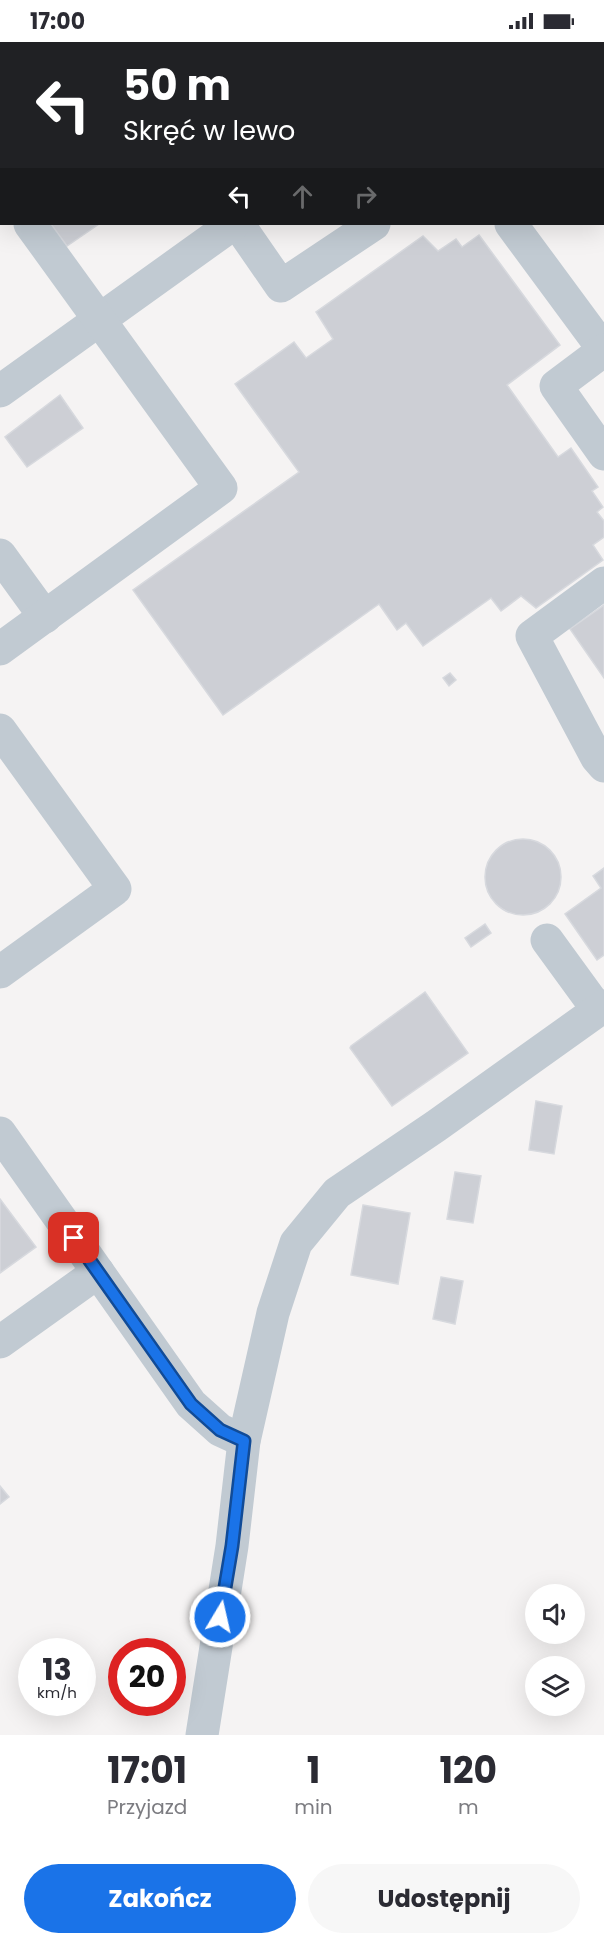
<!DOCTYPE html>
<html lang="pl">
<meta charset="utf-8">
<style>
body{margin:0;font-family:Poppins,sans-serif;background:#f7f7f7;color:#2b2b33;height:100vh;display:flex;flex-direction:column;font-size:22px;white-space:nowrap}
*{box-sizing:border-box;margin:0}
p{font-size:20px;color:#7c7c81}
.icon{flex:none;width:33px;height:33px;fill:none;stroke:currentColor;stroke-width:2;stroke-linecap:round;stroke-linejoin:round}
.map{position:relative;height:1693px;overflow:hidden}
.details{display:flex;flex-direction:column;background:#fff;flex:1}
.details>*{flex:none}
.hud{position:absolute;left:0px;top:0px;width:604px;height:183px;box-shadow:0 6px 24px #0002;background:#202124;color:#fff;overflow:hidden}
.fabs{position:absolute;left:525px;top:1542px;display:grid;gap:12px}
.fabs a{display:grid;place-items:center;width:60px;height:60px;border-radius:50%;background:#fff;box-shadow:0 6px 24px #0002;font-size:30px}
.speed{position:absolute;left:18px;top:1596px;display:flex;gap:12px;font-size:30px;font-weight:700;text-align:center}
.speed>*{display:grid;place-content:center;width:78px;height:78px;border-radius:50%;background:#fff;box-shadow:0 6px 24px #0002;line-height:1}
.speed small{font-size:15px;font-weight:400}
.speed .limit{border:9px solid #d22;background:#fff;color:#111}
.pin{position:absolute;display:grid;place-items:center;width:51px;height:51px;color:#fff;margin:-26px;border-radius:12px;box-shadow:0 3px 9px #0006}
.me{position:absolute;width:66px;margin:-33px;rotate:9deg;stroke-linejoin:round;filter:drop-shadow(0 0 4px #0008)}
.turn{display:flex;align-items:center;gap:21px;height:126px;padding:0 24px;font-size:27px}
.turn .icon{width:78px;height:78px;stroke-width:2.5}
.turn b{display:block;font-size:42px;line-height:51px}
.lanes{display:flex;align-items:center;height:57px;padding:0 24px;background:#0003;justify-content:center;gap:30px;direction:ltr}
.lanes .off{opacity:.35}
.eta{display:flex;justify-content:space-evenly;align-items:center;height:102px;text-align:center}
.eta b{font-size:36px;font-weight:700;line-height:42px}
.primary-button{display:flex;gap:12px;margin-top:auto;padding:12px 24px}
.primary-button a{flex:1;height:69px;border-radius:36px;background:#1a73e8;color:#fff;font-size:24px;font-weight:700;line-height:69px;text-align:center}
.primary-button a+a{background:#f7f7f7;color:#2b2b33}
.status{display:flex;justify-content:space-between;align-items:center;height:42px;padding:0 30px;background:#fff;direction:ltr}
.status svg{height:16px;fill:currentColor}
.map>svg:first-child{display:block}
</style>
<div class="status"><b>17:00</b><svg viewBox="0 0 49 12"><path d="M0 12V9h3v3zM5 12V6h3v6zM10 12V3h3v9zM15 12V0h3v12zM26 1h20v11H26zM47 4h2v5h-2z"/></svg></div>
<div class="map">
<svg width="604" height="1693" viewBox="0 0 604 1693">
<rect width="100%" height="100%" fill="#f5f3f3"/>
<g fill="#cdcfd5" stroke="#d7d9de" stroke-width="1.5">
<polygon points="51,182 99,182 67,204"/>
<polygon points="479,193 560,303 507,343 558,415 571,406 598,445 592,449 603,465 597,470 604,479 604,495 593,503 603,518 536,566 521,554 501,569 491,556 423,604 406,581 397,588 379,562 223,673 133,548 299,430 235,342 294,300 306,316 333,297 316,270 423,194 438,209 456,197 462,205"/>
<polygon points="60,353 83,386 27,425 5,395"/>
<polygon points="604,563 604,636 570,587"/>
<polygon points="450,631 456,638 449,644 443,636"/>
<circle cx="523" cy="835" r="38"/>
<polygon points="604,826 604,913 597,918 565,872 601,846 593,834"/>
<polygon points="485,882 491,891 471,905 465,896"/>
<polygon points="425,950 468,1011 392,1064 350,1006 351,1004"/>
<polygon points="536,1059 562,1064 554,1112 529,1108"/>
<polygon points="455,1130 481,1134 473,1181 447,1177"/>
<polygon points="0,1157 36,1205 0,1231"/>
<polygon points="363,1163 410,1171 398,1242 351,1233"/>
<polygon points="441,1235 463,1239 455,1282 433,1277"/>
<polygon points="0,1444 9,1455 0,1462"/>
</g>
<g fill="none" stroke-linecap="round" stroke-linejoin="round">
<g stroke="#c1cad2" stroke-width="33">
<polyline points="448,0 449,2"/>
<polyline points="96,2 98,0"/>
<polyline points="484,2 486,0"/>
<polyline points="0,70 2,69"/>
<polyline points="0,139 2,141"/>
<polyline points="238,182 281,244 374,182"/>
<polyline points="511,182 604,308"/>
<polyline points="604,308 556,344 604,412"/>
<polyline points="0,349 233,182"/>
<polyline points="0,513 45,575"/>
<polyline points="604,541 532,594 597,716 604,724"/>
<polyline points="0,607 221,446 30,182"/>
<polyline points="0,688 115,847 0,930"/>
<polyline points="547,898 598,968"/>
<polyline points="0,1091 191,1362 220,1388 244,1399"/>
<polyline points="0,1300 98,1230"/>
<polyline points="202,1693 232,1504 244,1399 273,1271 296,1201 337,1151 436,1084 604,964"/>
</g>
</g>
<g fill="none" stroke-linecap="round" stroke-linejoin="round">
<defs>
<polyline id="route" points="74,1196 191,1362 220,1388 244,1399 232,1504 220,1575"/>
</defs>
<use href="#route" stroke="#114b97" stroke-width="15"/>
<use href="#route" stroke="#1a73e8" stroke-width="10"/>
</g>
</svg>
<div class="fabs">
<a><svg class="icon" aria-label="sound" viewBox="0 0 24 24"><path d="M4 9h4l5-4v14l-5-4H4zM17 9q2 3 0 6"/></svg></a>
<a><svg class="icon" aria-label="layers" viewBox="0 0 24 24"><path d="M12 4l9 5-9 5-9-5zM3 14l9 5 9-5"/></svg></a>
</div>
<div class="speed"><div>13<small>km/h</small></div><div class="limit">20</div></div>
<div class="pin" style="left:74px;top:1196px;background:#d93025"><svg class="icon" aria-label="arrive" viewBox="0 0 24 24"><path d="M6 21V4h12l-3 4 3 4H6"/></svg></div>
<svg class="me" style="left:220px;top:1575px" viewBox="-20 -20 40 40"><circle r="17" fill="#1a73e8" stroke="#fff" stroke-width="3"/><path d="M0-11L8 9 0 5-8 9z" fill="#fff"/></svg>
<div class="hud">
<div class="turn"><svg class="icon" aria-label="left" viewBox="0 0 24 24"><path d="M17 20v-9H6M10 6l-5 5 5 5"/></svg><div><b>50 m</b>Skręć w lewo</div></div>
<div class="lanes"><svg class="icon" aria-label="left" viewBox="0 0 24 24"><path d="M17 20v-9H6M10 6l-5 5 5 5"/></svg><svg class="icon off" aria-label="ahead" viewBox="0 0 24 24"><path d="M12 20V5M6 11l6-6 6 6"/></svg><svg class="icon off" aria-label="right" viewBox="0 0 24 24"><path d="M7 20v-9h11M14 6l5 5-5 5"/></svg></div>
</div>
</div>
<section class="details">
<div class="eta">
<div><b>17:01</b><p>Przyjazd</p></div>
<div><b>1</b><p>min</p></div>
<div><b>120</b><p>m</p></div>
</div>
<div class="primary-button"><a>Zakończ</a><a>Udostępnij</a></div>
</section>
